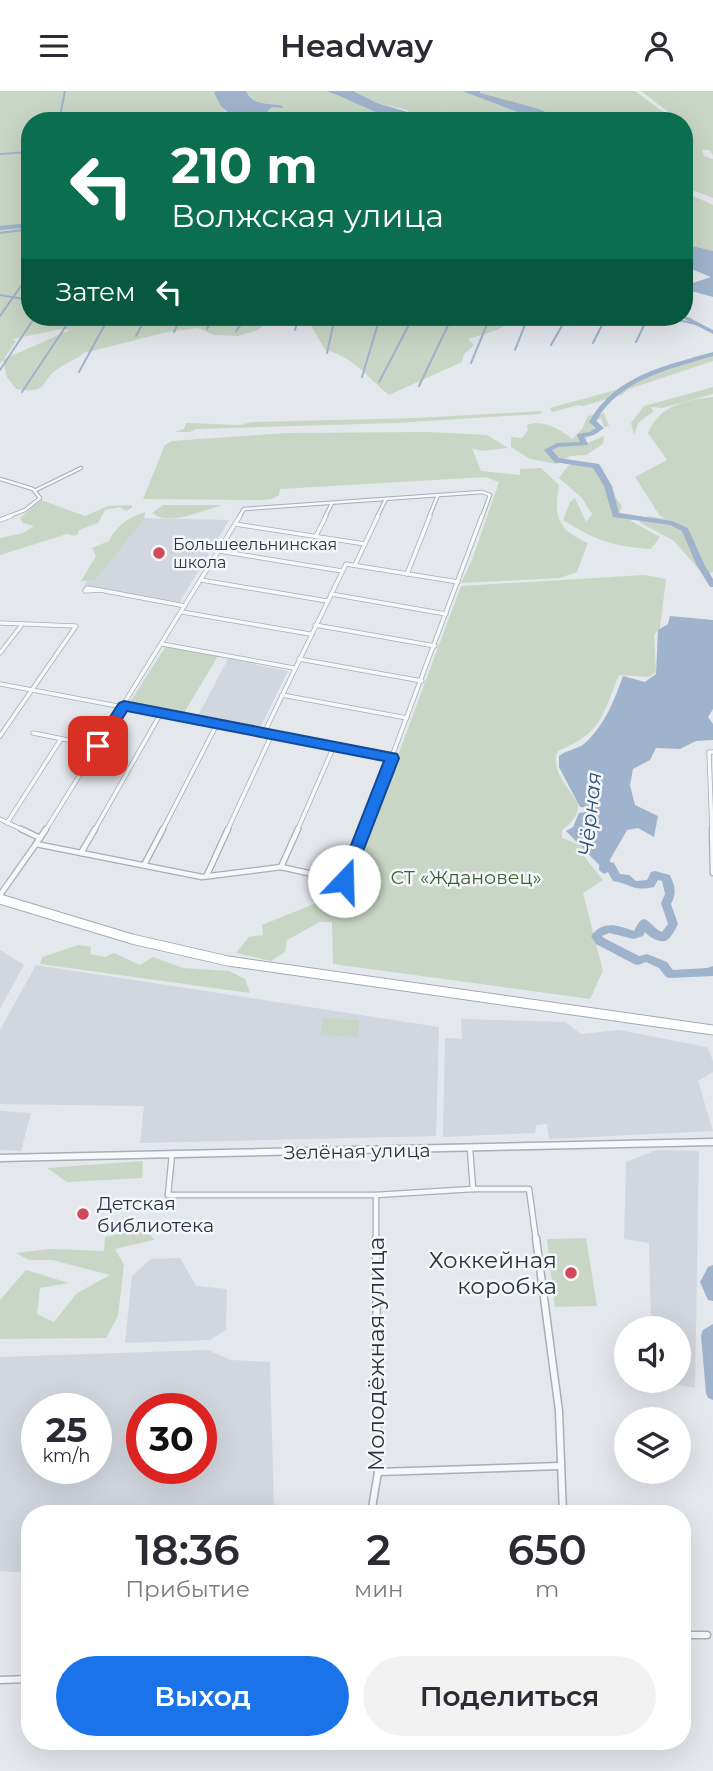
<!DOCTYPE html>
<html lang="ru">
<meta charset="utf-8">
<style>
body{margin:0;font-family:Montserrat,sans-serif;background:#f2f2f3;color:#2b2b33;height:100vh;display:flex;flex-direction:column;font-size:26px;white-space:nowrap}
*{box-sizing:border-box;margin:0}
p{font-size:23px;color:#7c7c81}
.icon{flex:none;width:38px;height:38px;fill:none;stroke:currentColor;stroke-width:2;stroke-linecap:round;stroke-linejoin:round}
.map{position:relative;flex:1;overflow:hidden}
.panel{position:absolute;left:21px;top:1414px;width:670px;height:245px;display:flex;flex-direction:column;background:#fff;border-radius:28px;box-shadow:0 7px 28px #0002}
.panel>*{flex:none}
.hud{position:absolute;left:21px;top:21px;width:672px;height:214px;border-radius:28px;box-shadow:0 7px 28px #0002;background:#0b6e4f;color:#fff;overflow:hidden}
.buttons{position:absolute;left:614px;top:1225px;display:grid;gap:14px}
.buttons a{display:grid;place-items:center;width:77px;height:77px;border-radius:50%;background:#fff;box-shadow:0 7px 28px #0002;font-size:35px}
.speed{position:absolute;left:21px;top:1302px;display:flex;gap:14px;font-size:35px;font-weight:700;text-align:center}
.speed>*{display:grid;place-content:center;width:91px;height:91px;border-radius:50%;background:#fff;box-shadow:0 7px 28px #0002;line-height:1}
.speed small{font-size:18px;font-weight:400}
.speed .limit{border:10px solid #d22;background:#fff;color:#111}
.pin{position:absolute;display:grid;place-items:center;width:60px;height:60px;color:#fff;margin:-30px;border-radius:14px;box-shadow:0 4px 10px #0006}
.me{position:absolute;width:77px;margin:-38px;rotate:21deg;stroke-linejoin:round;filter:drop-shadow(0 0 5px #0008)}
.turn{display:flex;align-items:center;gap:24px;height:147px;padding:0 35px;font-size:32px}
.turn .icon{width:91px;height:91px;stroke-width:2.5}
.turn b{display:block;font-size:49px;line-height:60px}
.then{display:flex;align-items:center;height:66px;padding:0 35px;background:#0003;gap:14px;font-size:26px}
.eta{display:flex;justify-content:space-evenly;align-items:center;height:119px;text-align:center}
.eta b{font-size:42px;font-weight:600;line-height:49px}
.button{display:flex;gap:14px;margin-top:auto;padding:14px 35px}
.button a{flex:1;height:80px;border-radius:42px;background:#1a73e8;color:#fff;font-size:28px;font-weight:600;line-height:80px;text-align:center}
.button a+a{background:#f2f2f3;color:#2b2b33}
header{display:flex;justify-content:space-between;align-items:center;height:91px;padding:0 35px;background:#fff;font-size:32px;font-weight:600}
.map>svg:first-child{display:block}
</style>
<header><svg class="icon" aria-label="menu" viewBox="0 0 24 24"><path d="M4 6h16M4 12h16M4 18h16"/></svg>Headway<svg class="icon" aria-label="person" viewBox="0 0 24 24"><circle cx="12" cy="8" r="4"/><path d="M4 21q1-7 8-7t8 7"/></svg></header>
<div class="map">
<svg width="713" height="1680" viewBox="0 0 713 1680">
<rect width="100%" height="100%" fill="#e4e7ec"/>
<g fill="#d2d6de" fill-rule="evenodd">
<polygon points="136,427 229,429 179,512 84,494"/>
<polygon points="228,568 288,580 259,639 197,627"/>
<polygon points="0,859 24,874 0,918"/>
<polygon points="36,874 439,936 436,1045 140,1052 144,1015 0,1013 0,939"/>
<polygon points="461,928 565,931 581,943 619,939 707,956 713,970 713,981 698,990 713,1040 549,1048 547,1033 536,1034 535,1042 443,1046 445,947 462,948"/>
<polygon points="0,1020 31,1022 21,1060 0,1059"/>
<polygon points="657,1059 699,1060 695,1297 672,1293 672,1290 679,1290 679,1237 674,1237 673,1233 651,1229 649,1152 624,1148 626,1071"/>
<polygon points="180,1167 196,1195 227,1198 226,1239 210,1249 125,1252 132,1185 151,1168"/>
<path d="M208,1259l22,10 40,2 4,152h-244v59l-30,-2v-214zM37,1318h59v59h-59zM142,1318h59v59h-59z"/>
</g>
<g fill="#c9d6c5" fill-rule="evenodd">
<path d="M0,0h216l-2,2 11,18 10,7 31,-2 6,3 4,-3 -9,-4 1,-6 -16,-6 -7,-9h81l78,30h-219l-5,-9 -3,9h-147v196h243l-15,13 -20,6 -24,-1 -16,-7 -31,4 -83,21c-8,7 -16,9 -25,15 -20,12 -8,27 -43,21l-9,-12 -4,-17 -3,3zM61,238l9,1 -66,29 12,-18 -3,-2z"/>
<path d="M353,0h109l79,30h-81l-13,-4 -4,-6 -8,10c-12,0 -22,2 -28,-11l-30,-7z"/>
<polygon points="480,0 635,0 666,23 671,23 641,0 713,0 713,64 709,59 702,59 704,65 713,68 713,107 684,96 684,38 690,40 684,30 567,30 539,18 478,3"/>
<polygon points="684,101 713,114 713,160 684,153"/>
<path d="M323,226h197l-23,13 -29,9 6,6 -10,9 -2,8 -73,33c-21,-17 -36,-39 -64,-45l-14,-25z"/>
<polygon points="713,264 713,270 629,298 621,304 583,315 578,314 552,321 550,317 616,299 628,292"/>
<polygon points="713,296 713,303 662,317 651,316 653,321 638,332 634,344 631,332 644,315"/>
<path d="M713,306v175l-9,3 -30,-34 -35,-19 9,-6 19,3 -7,-3 -25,-39 32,-17 -19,-27c11,-27 37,-33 65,-36z"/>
<polygon points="543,320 540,323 395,332 196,338 190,341 175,341 184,338 186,332 241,334 252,331 416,327"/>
<path d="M604,322l5,13 -5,1 -3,-9 -4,2 2,12 -11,5 -5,8 21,-9 -1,8 -17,11 -16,1 -13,8 -27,-5 -19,-12v-10l11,1 6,-8 -1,-5c15,-6 34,4 45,14l10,-10 6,-13z"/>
<path d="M427,341l60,3 21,13 -26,3 -10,-3 9,23 39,4v-6l21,-1 18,17c-5,31 -3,44 29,58l-11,29 -17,6 -99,5 11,-23 27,-78 -14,-5 -205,12 -1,6 -7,4 -10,1 -119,-1 22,-54 7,-4 114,-8z"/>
<path d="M572,370l32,8 -4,8 22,29 -3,7 13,2 -1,6 29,16 -9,12c-40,-3 -54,-8 -88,-29l7,-18 5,-4 11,24 6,-8 -10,-16 -23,-20z"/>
<polygon points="41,409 85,425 108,415 132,414 132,417 126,420 120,416 105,419 98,432 79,439 78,443 74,445 67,443 0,464 0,447 23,442 34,435 23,432 20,427"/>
<path d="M163,414h60c-20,5 -54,22 -71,8z"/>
<path d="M145,421l-1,7 -49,61 -14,1 15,-25 -4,-8 17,-7c9,-17 19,-23 36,-29z"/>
<path d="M644,484l22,4 -6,49 -6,7 2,37 -7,5 -30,-2c-17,41 -17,58 -61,76 -9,17 11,38 20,52 1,13 -7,20 -16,27v8l18,7 6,14 17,21 -20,13 20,78 -13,28 -257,-35 -1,-42h-12l-33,18 -2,12 -14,9 -35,-8 13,-16 14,-2 -1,-10 79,-32 5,2 115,-309z"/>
<polygon points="166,555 218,565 182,625 128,614"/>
<polygon points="78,854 91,856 90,863 105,866 114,862 140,874 153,866 183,877 229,880 245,888 250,902 40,873 42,866"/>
<polygon points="323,927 359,929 358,946 321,944"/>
<polygon points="143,1070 142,1087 67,1091 47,1077"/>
<polygon points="145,1137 154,1149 115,1158 124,1174 118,1225 106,1247 0,1248 0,1209 26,1179 69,1192 40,1197 37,1223 54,1231 77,1202 110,1184 52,1169 29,1169 16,1162 50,1158 104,1160 105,1146"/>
<polygon points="586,1147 597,1215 555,1216 547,1148"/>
</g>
<g fill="#9fb4cc">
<path d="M216,0h30c5,13 19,13 34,14l4,3 -12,-1 -5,4 9,5v4l-10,-4 -33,1 -12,-11 -7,-13z"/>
<path d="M326,0h27l24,12 34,10v5l6,3c-32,0 -61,-20 -91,-30z"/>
<polygon points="462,0 480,0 480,2 539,18 567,30 541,30"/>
<polygon points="684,153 713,160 713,206 684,198 684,195 711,186 694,179 684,181"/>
<path d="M670,525l43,4v89l-5,8 5,7v16l-17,1 -16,8 -24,-1 -6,12 -17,9 -3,16 5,20 23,11 -4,21 -16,-9 -11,2 -23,40 -38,-39 7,-4 6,-14 13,-2 -1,-3 -11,-1 -21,-40v-11c8,-6 18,-7 25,-12 21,-19 30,-43 39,-68l22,6 11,-8 2,-44 10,-6z"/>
</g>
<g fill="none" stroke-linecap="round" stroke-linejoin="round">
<g stroke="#9fb4cc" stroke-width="2">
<polyline points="59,30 65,0"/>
<polyline points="0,63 30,61"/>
<polyline points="0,142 30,138"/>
<polyline points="0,204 30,209"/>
<polyline points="0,225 30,182"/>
<polyline points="626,226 643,228 645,232 636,251"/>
<polyline points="665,226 700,234"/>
<polyline points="207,238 213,226"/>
<polyline points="295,239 299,226"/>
<polyline points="236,240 247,226"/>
<polyline points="174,241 181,226"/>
<polyline points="136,245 146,226"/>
<polyline points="593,252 606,226"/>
<polyline points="551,254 567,226"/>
<polyline points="515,259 528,226"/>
<polyline points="327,262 335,226"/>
<polyline points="471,272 490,226"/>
<polyline points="0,279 35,226"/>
<polyline points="79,281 109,226"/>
<polyline points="362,286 380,226"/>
<polyline points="379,291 413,226"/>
<polyline points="419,295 452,226"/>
<polyline points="22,301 72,226"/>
</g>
<g fill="#9fb4cc" fill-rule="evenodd">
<polygon points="30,132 30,136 0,139 0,135"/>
<polygon points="684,224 713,239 713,243 682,227 681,226 684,226"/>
<path d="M713,261v4c-44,14 -92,22 -117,65l8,7 -10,7 -10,2 4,7 -1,1 -29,2 -6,3 7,8 40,6 13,22 7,27 53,8 16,7 16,36 9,15v8h-3l-14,-23 -14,-33 -12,-6 -57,-8 -9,-31 -11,-18 -39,-6 -10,-12 13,-7 23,-1 -3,-7 1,-1 12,-2 6,-4 -7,-6c27,-47 75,-56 124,-70z"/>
<path d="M605,763l4,1 1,7 4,1 6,11 9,1 7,6 11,-1 4,-8 4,-1 15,4c5,11 7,18 1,29l7,20c-2,4 -7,14 -11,16 -7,4 -18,-3 -22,-8l-2,4 -9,3 -25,-6 -7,3 2,2 35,18 8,-2 20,8 6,8 34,-2 6,-2v10l-43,2 -4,-1 -7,-9 -13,-6 -8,3 -4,-1 -38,-20 -5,-8c12,-16 26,-11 43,-5 2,-3 3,-7 6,-10 7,-7 13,8 22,11l6,-8 -7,-21 4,-9 -3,-13 -4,-1 -4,7c-22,5 -22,-3 -41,-6l-5,-9 -4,2 -5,-4 1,-12z"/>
<polygon points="713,1174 713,1210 708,1209 700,1191 708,1176"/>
<polygon points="713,1233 713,1309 708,1307 706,1302 701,1244 703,1239"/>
</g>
<defs>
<g id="minor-far3">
<polyline points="0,388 33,398 40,407 25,419 7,426"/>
<polyline points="36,399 81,377"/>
<polyline points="239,426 244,418 482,401 490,404 482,426"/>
<polyline points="325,426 332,412"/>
<polyline points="377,426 386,408"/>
<polyline points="429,426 438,404"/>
</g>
<g id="minor-far2">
<polyline points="0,429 11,425"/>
<polyline points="235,433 365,453"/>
<polyline points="316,445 326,425"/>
<polyline points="219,460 342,480"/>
<polyline points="355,474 378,425"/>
<polyline points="407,483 430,425"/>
<polyline points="201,489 327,510"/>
<polygon points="87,497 100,499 85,500"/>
<polyline points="100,499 185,515"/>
<polyline points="331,503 446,523"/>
<polyline points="182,521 310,543"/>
<polyline points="0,532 76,535 0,645"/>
<polyline points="315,534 435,555"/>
<polyline points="162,553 294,577"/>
<polyline points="0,562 21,535"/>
<polyline points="299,568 422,590"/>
<polyline points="0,593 123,616"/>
<polyline points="282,604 407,627"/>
<polyline points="124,615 392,667"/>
<polyline points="33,642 98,655"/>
<polyline points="264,642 346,473 458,491"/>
<polyline points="0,728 25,740"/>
<polyline points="7,732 61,648"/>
<polyline points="45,740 240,425"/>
<polyline points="94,740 161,622"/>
<polyline points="162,740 217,633"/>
<polyline points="227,740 272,643"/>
<polyline points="297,740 334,655"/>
<polyline points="364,740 482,425"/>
<polyline points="712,740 709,661 713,661"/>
</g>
<g id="minor-far1">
<polyline points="21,738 40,747"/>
<polyline points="712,738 713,782"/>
<polyline points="36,753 202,786 281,776 344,790 364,738"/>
<polyline points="36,753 46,738"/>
<polyline points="81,762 95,738"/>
<polyline points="144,774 163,738"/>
<polyline points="281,776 298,738"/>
<polyline points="207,784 228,738"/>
<polyline points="0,804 36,753"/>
<polyline points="172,1063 168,1104 376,1104 473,1098 470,1058"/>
<polyline points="473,1098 529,1098 536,1149"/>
<polyline points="376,1104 376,1149"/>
</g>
<g id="minor">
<polyline points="536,1147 559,1320 563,1423"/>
<polyline points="378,1381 560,1375"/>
<polyline points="371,1423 378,1381 376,1147"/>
<polyline points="682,1544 707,1544"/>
<polyline points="0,1589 30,1588"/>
</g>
<polyline id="tertiary" points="0,1067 713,1051"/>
<polyline id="primary" points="0,808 132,848 228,870 713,939"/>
</defs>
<use href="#minor-far3" stroke="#a9aeb7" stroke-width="4.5"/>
<use href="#minor-far2" stroke="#a9aeb7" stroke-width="5"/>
<use href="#minor-far1" stroke="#a9aeb7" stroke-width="7"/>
<use href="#minor" stroke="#a9aeb7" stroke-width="9"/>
<use href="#tertiary" stroke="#a9aeb7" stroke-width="9"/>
<use href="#primary" stroke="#a3abb8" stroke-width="11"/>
<use href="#minor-far3" stroke="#f7f8fa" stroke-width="2.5"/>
<use href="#minor-far2" stroke="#f7f8fa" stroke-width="3.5"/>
<use href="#minor-far1" stroke="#f7f8fa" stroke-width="4.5"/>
<use href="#minor" stroke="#f7f8fa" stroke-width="6"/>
<use href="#tertiary" stroke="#f7f8fa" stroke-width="6"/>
<use href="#primary" stroke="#fff" stroke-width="9"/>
</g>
<polygon fill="#1a73e8" stroke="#114b97" stroke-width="2" points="124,610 397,663 399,667 350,794 344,796 337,790 384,670 127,620 103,659 93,659 93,652 119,612"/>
<g fill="#d1495b" stroke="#f4f6f9" stroke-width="2.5">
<circle cx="159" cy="462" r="7"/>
<circle cx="83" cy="1123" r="7"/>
<circle cx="571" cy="1182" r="7"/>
</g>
<g text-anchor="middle" stroke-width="5" stroke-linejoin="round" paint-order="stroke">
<g font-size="16" fill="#2b3445" stroke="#f4f6f9" text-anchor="start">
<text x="173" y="459">Большеельнинская<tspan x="173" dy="18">школа</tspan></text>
</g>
<g font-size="19" fill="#3f6138" stroke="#f4f6f9">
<text x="466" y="793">СТ «Ждановец»</text>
</g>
<g font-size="19" fill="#2b3445" stroke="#f4f6f9">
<text transform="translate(357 1060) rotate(-1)" y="7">Зелёная улица</text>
</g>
<g font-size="19" fill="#2b3445" stroke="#f4f6f9" text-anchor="start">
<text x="97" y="1119">Детская<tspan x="97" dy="22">библиотека</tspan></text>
</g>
<g font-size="21" font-style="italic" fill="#34527a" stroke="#f4f6f9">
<text transform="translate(590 723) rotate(-84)" y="7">Чёрная</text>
</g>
<g font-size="23" fill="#2b3445" stroke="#f4f6f9" text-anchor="end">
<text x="557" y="1177">Хоккейная<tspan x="557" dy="26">коробка</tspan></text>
</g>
<g font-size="23" fill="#2b3445" stroke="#f4f6f9">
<text transform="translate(376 1263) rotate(-90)" y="8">Молодёжная улица</text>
</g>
</g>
</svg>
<div class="buttons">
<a><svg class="icon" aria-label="sound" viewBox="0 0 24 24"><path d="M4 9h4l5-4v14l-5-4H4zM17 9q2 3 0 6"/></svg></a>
<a><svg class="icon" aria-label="layers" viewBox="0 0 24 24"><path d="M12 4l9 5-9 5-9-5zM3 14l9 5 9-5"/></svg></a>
</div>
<div class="speed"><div>25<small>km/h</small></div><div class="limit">30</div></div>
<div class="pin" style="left:98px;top:655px;background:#d93025"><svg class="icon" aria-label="arrive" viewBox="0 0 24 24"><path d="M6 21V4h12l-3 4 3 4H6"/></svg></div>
<svg class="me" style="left:344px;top:790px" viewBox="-20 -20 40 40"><circle r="19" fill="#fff"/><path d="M0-13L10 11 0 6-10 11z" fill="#1a73e8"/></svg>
<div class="hud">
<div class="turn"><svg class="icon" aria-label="left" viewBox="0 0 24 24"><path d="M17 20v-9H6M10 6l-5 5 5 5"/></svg><div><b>210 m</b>Волжская улица</div></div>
<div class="then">Затем<svg class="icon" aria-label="left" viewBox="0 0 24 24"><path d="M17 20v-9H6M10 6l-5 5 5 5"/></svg></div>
</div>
<section class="panel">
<div class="eta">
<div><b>18:36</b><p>Прибытие</p></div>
<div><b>2</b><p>мин</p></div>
<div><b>650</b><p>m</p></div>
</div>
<div class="button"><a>Выход</a><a>Поделиться</a></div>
</section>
</div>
